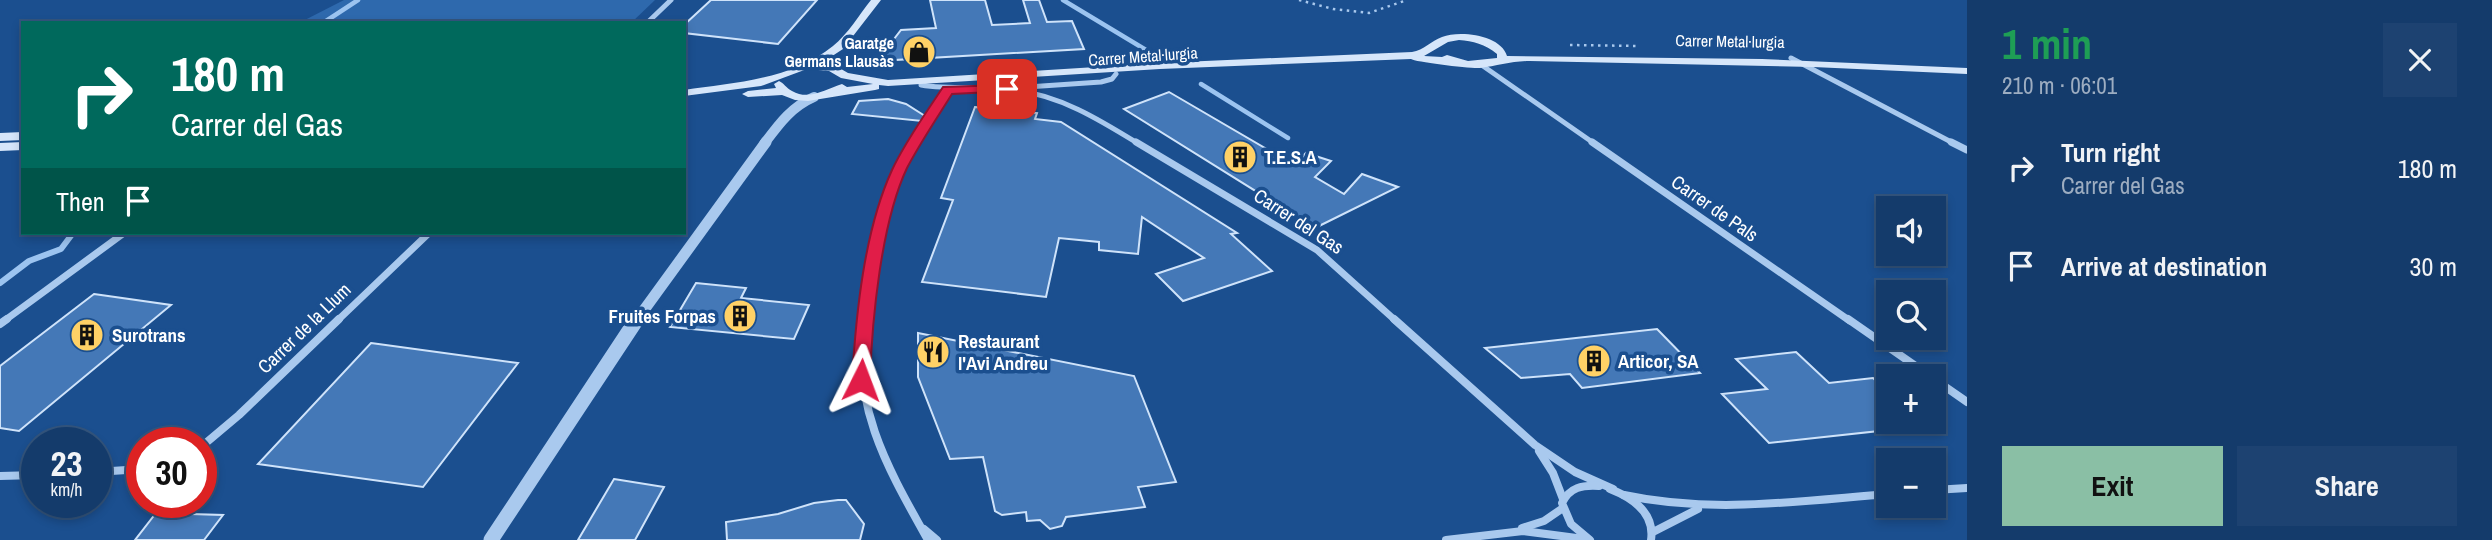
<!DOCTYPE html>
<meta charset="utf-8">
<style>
body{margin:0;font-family:"Archivo Narrow",sans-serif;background:#1d4271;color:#f1f3f6;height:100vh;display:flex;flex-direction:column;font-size:26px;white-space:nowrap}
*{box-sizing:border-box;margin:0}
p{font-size:23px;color:#9dadc1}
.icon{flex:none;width:38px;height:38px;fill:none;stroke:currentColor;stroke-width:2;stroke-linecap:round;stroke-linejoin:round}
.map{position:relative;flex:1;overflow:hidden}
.details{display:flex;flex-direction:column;background:#143b6b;width:525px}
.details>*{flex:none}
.guide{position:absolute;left:21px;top:21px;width:665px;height:214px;border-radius:0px;box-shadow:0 4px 10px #0003,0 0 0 2px #33557e;background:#00695c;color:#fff;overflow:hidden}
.controls{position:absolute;left:1876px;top:196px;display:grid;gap:14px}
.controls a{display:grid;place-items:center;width:70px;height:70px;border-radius:0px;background:#143b6b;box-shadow:0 4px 10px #0003,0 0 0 2px #33557e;font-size:35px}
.speed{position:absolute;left:21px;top:427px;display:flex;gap:14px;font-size:35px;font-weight:700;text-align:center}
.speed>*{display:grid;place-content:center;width:91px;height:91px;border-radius:50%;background:#143b6b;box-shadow:0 4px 10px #0003,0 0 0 2px #33557e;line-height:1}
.speed small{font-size:18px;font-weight:400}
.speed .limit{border:10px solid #d22;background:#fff;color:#111}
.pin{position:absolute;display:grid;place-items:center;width:60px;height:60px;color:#fff;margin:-30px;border-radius:14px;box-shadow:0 4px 10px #0006}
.me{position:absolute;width:77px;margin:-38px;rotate:3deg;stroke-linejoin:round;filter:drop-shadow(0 0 5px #0008)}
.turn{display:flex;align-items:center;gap:24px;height:147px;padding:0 35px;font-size:32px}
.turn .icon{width:91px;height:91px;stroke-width:2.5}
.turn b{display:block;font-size:49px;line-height:60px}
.then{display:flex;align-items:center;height:66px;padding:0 35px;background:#0003;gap:14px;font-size:26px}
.round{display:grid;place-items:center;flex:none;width:74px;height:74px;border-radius:0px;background:#1d4271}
.overview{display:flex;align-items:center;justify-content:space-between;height:119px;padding:0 35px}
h1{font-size:42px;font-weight:800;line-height:52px;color:#1e9e55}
.cta{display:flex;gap:14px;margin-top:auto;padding:14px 35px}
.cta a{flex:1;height:80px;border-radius:0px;background:#8abfa5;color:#111;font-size:28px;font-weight:800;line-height:80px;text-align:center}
.cta a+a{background:#1d4271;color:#f1f3f6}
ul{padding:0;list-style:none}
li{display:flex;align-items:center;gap:21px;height:98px;padding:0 35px}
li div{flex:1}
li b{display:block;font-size:26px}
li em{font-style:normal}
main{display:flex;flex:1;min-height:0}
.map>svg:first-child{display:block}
</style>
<main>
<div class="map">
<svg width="1967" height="540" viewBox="0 0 1967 540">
<rect width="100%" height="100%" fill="#1b4f8f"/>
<polygon fill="#2e69ad" points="344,0 655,0 631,23 299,23"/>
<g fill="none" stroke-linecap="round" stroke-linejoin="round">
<g stroke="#9cc4f0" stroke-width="4.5">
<polyline points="1063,0 1151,53"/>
<polyline points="323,23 358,0"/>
<polyline points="1201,84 1288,138"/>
</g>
<polyline stroke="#9cc4f0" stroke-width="6" points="0,283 29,261 61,249 73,233"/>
</g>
<g fill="#4478b7" stroke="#cfe3fa" stroke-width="2">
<polygon points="711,0 817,0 778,44 684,33 684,25"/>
<polygon points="930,0 985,0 992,25 1030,23 1023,0 1039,0 1047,22 1072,21 1084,49 877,61 901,30 936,28"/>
<polygon points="1169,92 1294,165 1306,153 1331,161 1315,177 1344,194 1362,174 1398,187 1315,228 1124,109"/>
<polygon points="888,99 906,104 925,116 922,121 852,114 859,101"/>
<polygon points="975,107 1037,113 1035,119 1061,122 1237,233 1231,234 1272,271 1183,301 1156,274 1204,258 1142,217 1138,254 1099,250 1099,242 1059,238 1046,297 922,282 953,200 941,198"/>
<polygon points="696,283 746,288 741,298 809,305 794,339 670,327"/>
<polygon points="94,294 171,305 19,431 0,428 0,366"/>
<polygon points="1657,329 1700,373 1582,388 1570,374 1521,378 1485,348"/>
<polygon points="918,333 1134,376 1176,482 1138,487 1145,507 1066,517 1062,526 1050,529 1040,520 1027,521 1026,512 1002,515 995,511 983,457 950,459 918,377"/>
<polygon points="371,343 518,363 423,487 258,464"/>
<polygon points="1796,352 1829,383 1873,378 1888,392 1888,430 1769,443 1722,394 1767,389 1736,359"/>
<polygon points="614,479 664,487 635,540 578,540"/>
<polygon points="838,500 846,500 864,524 860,540 727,540 726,522 778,514 814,503"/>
<polygon points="156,513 223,515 204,540 135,540"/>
</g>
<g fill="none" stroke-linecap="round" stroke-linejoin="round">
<g stroke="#a9c9ee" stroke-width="2.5" stroke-dasharray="2.5 4.5" stroke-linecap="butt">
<polyline points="1299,0 1333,9 1369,13 1407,0"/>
<polyline points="1570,45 1640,46"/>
</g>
<g stroke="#a9c9ee" stroke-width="5">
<polyline points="647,23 671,0"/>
<polyline points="1791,58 1955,144"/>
<polyline points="1483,66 1595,144"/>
<path d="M921,85c31,5 62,1 93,5 46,5 86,30 125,54"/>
<polyline points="1011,88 1101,82 1112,79 1116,74"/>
<polyline points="914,144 948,90"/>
</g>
<g stroke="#a9c9ee" stroke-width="7">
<polyline points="1136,142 1317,250 1396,321"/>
<polyline points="1592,142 1850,321"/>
<polyline points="1951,142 1967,150"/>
<polyline points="4,321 124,233"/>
<polyline points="337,321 429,233"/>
<path d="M864,321c10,-62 19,-125 51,-179"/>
</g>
<g stroke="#a9c9ee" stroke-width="8">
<path d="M864,319c-13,87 23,148 64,221"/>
<polyline points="1394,319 1535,445 1575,472 1613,489"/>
<polyline points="1848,319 1930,376"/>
<polyline points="0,324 7,319"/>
<polyline points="1934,379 1967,402"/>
<polyline points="201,447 239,415 339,319"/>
<polyline points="1539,451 1553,473 1563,499"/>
<polyline points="96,472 142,469"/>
<polyline points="0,476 37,475"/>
<path d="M1610,489c23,9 45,24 41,51"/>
<polyline points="1934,490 1967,488"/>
<path d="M1624,495c88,19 175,6 264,-1"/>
<polyline points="1522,528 1544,521 1563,508"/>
<polyline points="924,529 937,540"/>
<polyline points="1653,532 1698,509"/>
<polyline points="1446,540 1523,531 1584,539"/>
<path d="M1590,540l-19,-16 -9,-21c8,-16 20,-18 37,-17"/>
</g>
<path stroke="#a9c9ee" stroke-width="10" d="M764,144c15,-20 27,-37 50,-47"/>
<polyline stroke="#a9c9ee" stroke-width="11" points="636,321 766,142"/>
<polyline stroke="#a9c9ee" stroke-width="15" points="491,540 637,319"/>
<g fill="#d6e6fa" fill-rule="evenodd">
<path d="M871,0h10l-38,49 -23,15 16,2 12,7 40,7 272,-17 252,-11c12,-2 19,-11 30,-15 18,-7 59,-2 65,19l255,3 205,9v6l-154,-7 -283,-6c-18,0 -33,5 -50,7 -8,1 -65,-6 -69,-9l-251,10 -272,17 -9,-1v4l-4,1 -67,11 -13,-1 -13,-5 -34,2 -6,-3 6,-3 28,-3 -2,-4 5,-3c5,2 7,7 13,10 17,10 34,-2 50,-7l5,3 26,-3 -32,-6 -12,-7 -22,-2 -46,17 -77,10v-6c50,-7 109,-11 149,-44 15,-12 26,-31 38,-46zM1459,40c14,1 26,4 38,14v4l-29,3 -21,-6 -5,2 -18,-1 24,-14z"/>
<polygon points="23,132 23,140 0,141 0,133"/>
<polygon points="23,142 23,150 0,151 0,143"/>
</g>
</g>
<path fill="#e11d48" stroke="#92132f" stroke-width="2" d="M1007,85l4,1v5l-59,3c-15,24 -32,49 -45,74 -26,55 -35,152 -37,212l-3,5h-13l-2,-5c4,-66 12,-149 40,-210 13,-28 34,-57 51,-83z"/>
<defs>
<symbol id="shop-disc" viewBox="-11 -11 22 22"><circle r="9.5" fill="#ffd166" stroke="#1b4f8f"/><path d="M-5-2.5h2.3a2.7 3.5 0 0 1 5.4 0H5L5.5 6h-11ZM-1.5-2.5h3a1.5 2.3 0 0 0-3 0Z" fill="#111"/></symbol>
<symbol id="building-disc" viewBox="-11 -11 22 22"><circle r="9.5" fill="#ffd166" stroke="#1b4f8f"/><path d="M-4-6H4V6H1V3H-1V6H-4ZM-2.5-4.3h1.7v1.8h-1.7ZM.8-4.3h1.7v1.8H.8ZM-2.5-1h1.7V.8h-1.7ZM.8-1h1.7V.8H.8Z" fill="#111"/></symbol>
<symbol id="restaurant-disc" viewBox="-11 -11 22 22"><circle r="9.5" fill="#ffd166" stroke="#1b4f8f"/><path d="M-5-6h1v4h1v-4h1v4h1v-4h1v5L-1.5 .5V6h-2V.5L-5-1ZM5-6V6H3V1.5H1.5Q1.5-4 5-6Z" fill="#111"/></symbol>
</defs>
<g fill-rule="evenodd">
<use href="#shop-disc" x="900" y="33" width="38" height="38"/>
<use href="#building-disc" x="1221" y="138" width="38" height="38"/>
<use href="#building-disc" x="721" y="297" width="38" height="38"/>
<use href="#building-disc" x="68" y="316" width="38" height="38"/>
<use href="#restaurant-disc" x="914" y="333" width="38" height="38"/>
<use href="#building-disc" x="1575" y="342" width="38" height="38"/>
</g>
<g text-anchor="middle" stroke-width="7" stroke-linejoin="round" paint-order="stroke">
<g font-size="16" fill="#fff" stroke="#1b4f8f">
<text transform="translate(1730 41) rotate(1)" y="6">Carrer Metal·lurgia</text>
<text transform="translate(1143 56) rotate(-4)" y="6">Carrer Metal·lurgia</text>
</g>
<g font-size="16" font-weight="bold" fill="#fff" stroke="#1b4f8f" text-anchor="end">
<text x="894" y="49">Garatge<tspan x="894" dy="18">Germans Llausàs</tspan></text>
</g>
<g font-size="19" font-weight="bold" fill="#fff" stroke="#1b4f8f" text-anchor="start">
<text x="1264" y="164">T.E.S.A</text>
<text x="716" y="323" text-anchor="end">Fruites Forpas</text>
<text x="112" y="342">Surotrans</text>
<text x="958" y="348">Restaurant<tspan x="958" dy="22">l'Avi Andreu</tspan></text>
<text x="1618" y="368">Articor, SA</text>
</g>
<g font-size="19" fill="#fff" stroke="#1b4f8f">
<text transform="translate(1715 208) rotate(35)" y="7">Carrer de Pals</text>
<text transform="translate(1299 221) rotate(33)" y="7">Carrer del Gas</text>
<text transform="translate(304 328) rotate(-44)" y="7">Carrer de la Llum</text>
</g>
</g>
</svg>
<div class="controls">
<a><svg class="icon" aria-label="sound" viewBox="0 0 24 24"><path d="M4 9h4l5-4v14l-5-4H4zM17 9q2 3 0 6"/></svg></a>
<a><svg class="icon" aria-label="search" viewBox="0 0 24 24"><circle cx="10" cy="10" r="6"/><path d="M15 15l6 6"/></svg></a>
<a>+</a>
<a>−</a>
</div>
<div class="speed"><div>23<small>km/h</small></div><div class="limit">30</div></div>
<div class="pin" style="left:1007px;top:89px;background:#d93025"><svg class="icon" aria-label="arrive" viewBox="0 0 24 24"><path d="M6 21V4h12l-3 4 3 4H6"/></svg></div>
<svg class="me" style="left:861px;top:380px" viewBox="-20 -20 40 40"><path d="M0-17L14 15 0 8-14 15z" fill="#e11d48" stroke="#fff" stroke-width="4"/></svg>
<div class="guide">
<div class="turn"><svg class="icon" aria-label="right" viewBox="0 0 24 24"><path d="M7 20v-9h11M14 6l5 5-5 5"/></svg><div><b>180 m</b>Carrer del Gas</div></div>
<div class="then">Then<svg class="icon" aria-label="arrive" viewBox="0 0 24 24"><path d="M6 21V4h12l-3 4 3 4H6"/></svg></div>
</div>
</div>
<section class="details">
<div class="overview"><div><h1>1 min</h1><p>210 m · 06:01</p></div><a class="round"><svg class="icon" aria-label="close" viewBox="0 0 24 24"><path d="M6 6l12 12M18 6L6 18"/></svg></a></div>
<ul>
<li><svg class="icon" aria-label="right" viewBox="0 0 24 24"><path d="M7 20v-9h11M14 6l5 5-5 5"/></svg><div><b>Turn right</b><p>Carrer del Gas</p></div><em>180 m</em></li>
<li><svg class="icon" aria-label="arrive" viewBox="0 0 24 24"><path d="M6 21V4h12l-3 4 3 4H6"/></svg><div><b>Arrive at destination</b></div><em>30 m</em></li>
</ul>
<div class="cta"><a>Exit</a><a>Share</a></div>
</section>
</main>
